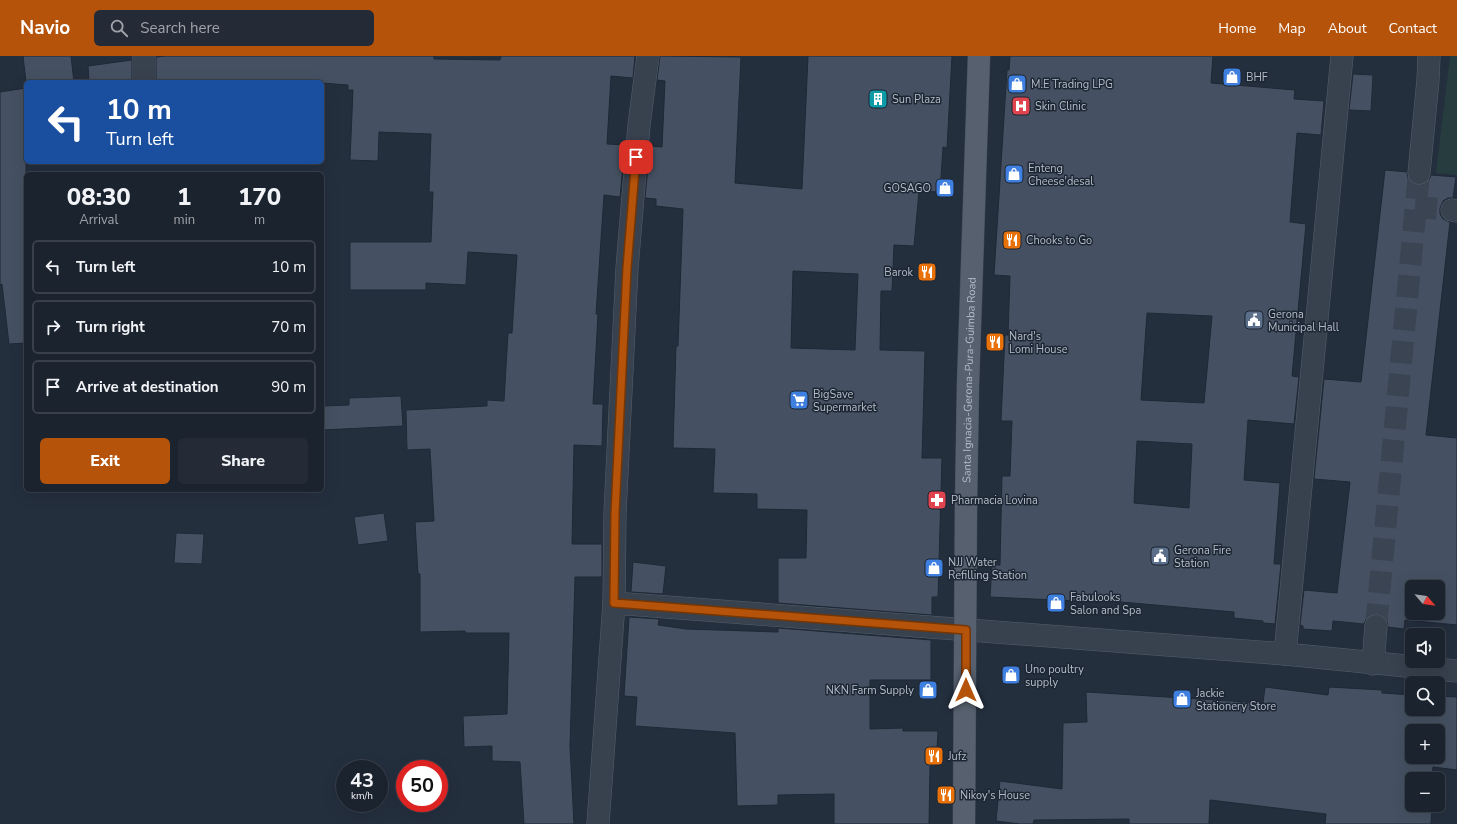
<!DOCTYPE html>
<meta charset="utf-8">
<style>
body{margin:0;font-family:"Nunito Sans",sans-serif;background:#242b36;color:#f1f3f6;height:100vh;display:flex;flex-direction:column;font-size:15px;white-space:nowrap}
*{box-sizing:border-box;margin:0}
p{font-size:13px;color:#a0a4aa}
.icon{flex:none;width:22px;height:22px;fill:none;stroke:currentColor;stroke-width:2;stroke-linecap:round;stroke-linejoin:round}
.map{position:relative;flex:1;overflow:hidden}
.details{position:absolute;left:24px;top:116px;width:300px;height:320px;display:flex;flex-direction:column;background:#1b232e;border-radius:6px;box-shadow:0 4px 16px #0002,0 0 0 1px #39404a}
.details>*{flex:none}
.hud{position:absolute;left:24px;top:24px;width:300px;height:84px;border-radius:6px;box-shadow:0 4px 16px #0002,0 0 0 1px #39404a;background:#1a4fa0;color:#fff;overflow:hidden}
.needle{width:26px;rotate:118deg}
.buttons{position:absolute;left:1405px;top:524px;display:grid;gap:8px}
.buttons a{display:grid;place-items:center;width:40px;height:40px;border-radius:6px;background:#1b232e;box-shadow:0 4px 16px #0002,0 0 0 1px #39404a;font-size:20px}
.speed{position:absolute;left:336px;top:704px;display:flex;gap:8px;font-size:20px;font-weight:700;text-align:center}
.speed>*{display:grid;place-content:center;width:52px;height:52px;border-radius:50%;background:#1b232e;box-shadow:0 4px 16px #0002,0 0 0 1px #39404a;line-height:1}
.speed small{font-size:10px;font-weight:400}
.speed .limit{border:6px solid #d22;background:#fff;color:#111}
.pin{position:absolute;display:grid;place-items:center;width:34px;height:34px;color:#fff;margin:-17px;border-radius:8px;box-shadow:0 2px 6px #0006}
.me{position:absolute;width:44px;margin:-22px;rotate:0deg;stroke-linejoin:round;filter:drop-shadow(0 0 3px #0008)}
.turn{display:flex;align-items:center;gap:14px;height:84px;padding:0 16px;font-size:18px}
.turn .icon{width:52px;height:52px;stroke-width:2.5}
.turn b{display:block;font-size:28px;line-height:34px}
.eta{display:flex;justify-content:space-evenly;align-items:center;height:68px;text-align:center}
.eta b{font-size:24px;font-weight:800;line-height:28px}
.cta{display:flex;gap:8px;margin-top:auto;padding:8px 16px}
.cta a{flex:1;height:46px;border-radius:6px;background:#b45309;color:#fff;font-size:16px;font-weight:800;line-height:46px;text-align:center}
.cta a+a{background:#242b36;color:#f1f3f6}
ul{padding:0;list-style:none}
li{display:flex;align-items:center;gap:12px;height:54px;margin:0 8px 6px;padding:0 8px;border:2px solid #39404a;border-radius:6px}
li div{flex:1}
li b{display:block;font-size:15px}
li em{font-style:normal}
header{display:flex;align-items:center;gap:24px;box-sizing:border-box;height:56px;padding:0 20px;background:#b45309;color:#fff}
header strong{font-size:19px}
nav{display:flex;gap:22px;margin-inline-start:auto;font-size:14px}
.search{width:280px;height:36px;background:#242b36;display:flex;align-items:center;gap:10px;box-sizing:border-box;padding:0 14px;border-radius:6px;color:#a0a4aa;font-size:15px}
.map>svg:first-child{display:block}
</style>
<header>
<strong>Navio</strong>
<div class="search"><svg class="icon" aria-label="search" viewBox="0 0 24 24"><circle cx="10" cy="10" r="6"/><path d="M15 15l6 6"/></svg>Search here</div>
<nav><a>Home</a><a>Map</a><a>About</a><a>Contact</a></nav>
</header>
<div class="map">
<svg width="1457" height="768" viewBox="0 0 1457 768">
<rect width="100%" height="100%" fill="#242f3e"/>
<polygon fill="#263c3f" points="1450,0 1457,0 1457,119 1436,117"/>
<g fill="#455162" stroke="#1f2835" fill-rule="evenodd">
<polygon points="23,0 71,0 74,26 26,26"/>
<polygon points="165,0 434,0 434,3 500,4 501,0 635,0 633,22 611,20 607,88 625,89 620,141 604,139 596,258 598,258 593,348 603,348 602,390 574,389 572,488 602,488 602,521 575,521 570,690 574,768 524,768 520,706 492,705 492,690 464,691 463,660 507,658 509,577 465,577 465,575 420,576 420,518 418,518 415,466 434,465 430,393 407,394 406,354 487,350 487,344 504,345 508,277 512,277 517,199 468,196 466,229 426,227 426,234 350,234 350,186 431,186 433,136 429,136 431,78 379,76 378,105 350,104 353,34 348,34 348,29 322,27 322,26 156,26 156,1"/>
<path d="M660,0l81,1 -6,126 67,6 6,-133h144l-5,92 -4,-1 -3,45 -21,-1 -5,55 -20,-1 -2,46h-11l-1,59 45,1 -3,107h20l-4,139h-6v18l-154,-12v-45h28l1,-48 -50,-1v-15l-44,-1 2,-44 -42,-1 3,-102h2l5,-137 -27,-3v-7l-11,-1 5,-52 12,1 3,-66 -8,-1zM793,215l65,3 -3,76 -64,-2z"/>
<path d="M1010,0h203l-2,27 84,7 -1,9 30,2 -3,34 -24,-2 -7,89 16,2 -14,152 7,1 -5,47 -46,-4 -4,60 36,3 -6,81h7l-6,60 -12,-1v-2l-29,-3v-6l-135,-12v2l-109,-5 2,-32h8l2,-89h8l2,-55h-11l4,-86h3l2,-59 -16,-1 13,-205h2zM1147,257l65,3 -8,87 -63,-3zM1137,385l55,3 -3,64 -55,-5z"/>
<polygon points="132,4 132,26 89,26 88,10"/>
<polygon points="1353,18 1373,19 1371,55 1349,54"/>
<polygon points="26,32 26,287 9,288 2,228 0,229 0,36"/>
<path d="M1385,114l22,2 1,7 4,4 5,2 8,-1 4,-4 2,-5 25,2 -3,21h-5l-5,3 -3,7v6l3,5 7,3 -24,213 31,3v187l-52,-5 -1,9 -16,-2 -1,-6 -4,-5 -6,-2 -7,1 -4,4 -2,5 -31,-3 -1,10 -29,-2v-3l-3,-1 4,-35 33,3 13,-111 -36,-3 10,-100 37,3zM1412,531h26v26h-26z"/>
<polygon points="401,340 403,370 322,374 322,350 349,349 349,342"/>
<polygon points="384,457 388,485 358,489 354,461"/>
<polygon points="176,477 204,478 202,508 174,507"/>
<polygon points="633,506 666,510 663,538 631,536"/>
<polygon points="629,561 659,563 658,569 686,573 778,576 778,572 931,584 931,624 870,624 870,673 903,672 903,675 938,675 936,710 930,710 929,768 834,768 834,738 778,739 778,749 737,750 735,677 635,670 637,641 624,640"/>
<path d="M1265,631l63,8 1,-8 53,3v3l30,2v14h26v-13l19,1v73l-24,-3 -1,12h-20v26h20l-1,19h-106l1,-10 -116,-14 -1,24h-80v-5l-95,1 -1,4h-13l-24,-3 4,-40 62,8 1,-66 24,-1 -1,-30 177,11zM1412,675h26v26h-26z"/>
</g>
<g fill="none" stroke-linecap="round" stroke-linejoin="round">
<g stroke="#3a4453" stroke-width="22" stroke-dasharray="22 11" stroke-linecap="butt">
<polyline points="1415,151 1452,154"/>
<polyline points="1376,570 1419,117"/>
</g>
<defs>
<g id="minor">
<polyline points="144,26 144,0"/>
<polyline points="1419,117 1428,24 1429,0"/>
<polyline points="1452,154 1457,155"/>
<polyline points="614,547 1285,598 1457,615"/>
<polyline points="1285,598 1342,0"/>
<polyline points="1373,608 1376,570"/>
<polyline points="598,768 614,547 615,457 627,212 639,69 648,0"/>
</g>
<g id="major">
<path id="s1" d="M964,768l2,-321 2,-118 11,-329"/>
</g>
</defs>
<use href="#minor" stroke="#565f6c" stroke-width="23"/>
<use href="#major" stroke="#414a57" stroke-width="23"/>
<use href="#minor" stroke="#38414e" stroke-width="22"/>
<use href="#major" stroke="#56606e" stroke-width="22"/>
</g>
<g fill="none" stroke-linecap="round" stroke-linejoin="round">
<defs>
<polyline id="route" points="636,101 627,212 615,457 614,547 966,574 966,634"/>
</defs>
<use href="#route" stroke="#753606" stroke-width="10"/>
<use href="#route" stroke="#b45309" stroke-width="7"/>
</g>
<defs>
<symbol id="shop-square" viewBox="-11 -11 22 22"><rect x="-9" y="-9" width="18" height="18" rx="4" fill="#3f7fe0" stroke="#1d2633"/><path d="M-5-2.5h2.3a2.7 3.5 0 0 1 5.4 0H5L5.5 6h-11ZM-1.5-2.5h3a1.5 2.3 0 0 0-3 0Z" fill="#fff"/></symbol>
<symbol id="building-square" viewBox="-11 -11 22 22"><rect x="-9" y="-9" width="18" height="18" rx="4" fill="#0f9aa8" stroke="#1d2633"/><path d="M-4-6H4V6H1V3H-1V6H-4ZM-2.5-4.3h1.7v1.8h-1.7ZM.8-4.3h1.7v1.8H.8ZM-2.5-1h1.7V.8h-1.7ZM.8-1h1.7V.8H.8Z" fill="#fff"/></symbol>
<symbol id="hospital-square" viewBox="-11 -11 22 22"><rect x="-9" y="-9" width="18" height="18" rx="4" fill="#e0444e" stroke="#1d2633"/><path d="M-5-5h3v3.5h4V-5h3V5h-3V1.5h-4V5h-3Z" fill="#fff"/></symbol>
<symbol id="restaurant-square" viewBox="-11 -11 22 22"><rect x="-9" y="-9" width="18" height="18" rx="4" fill="#e8710a" stroke="#1d2633"/><path d="M-5-6h1v4h1v-4h1v4h1v-4h1v5L-1.5 .5V6h-2V.5L-5-1ZM5-6V6H3V1.5H1.5Q1.5-4 5-6Z" fill="#fff"/></symbol>
<symbol id="civic-square" viewBox="-11 -11 22 22"><rect x="-9" y="-9" width="18" height="18" rx="4" fill="#5c6f8a" stroke="#1d2633"/><path d="M-.6-6.5H3V-4.5H.6V-3L4-1V1h2V6H-6V1h2V-1L-.6-3ZM-1.2 2.5V6h2.4V2.5Z" fill="#fff"/></symbol>
<symbol id="supermarket-square" viewBox="-11 -11 22 22"><rect x="-9" y="-9" width="18" height="18" rx="4" fill="#3f7fe0" stroke="#1d2633"/><path d="M-6-5.5h2.5l.6 2H6L4.5 2H-2.5L-4.4-4H-6ZM-1.5 3.2a1.3 1.3 0 1 0 .1 0ZM3 3.2a1.3 1.3 0 1 0 .1 0Z" fill="#fff"/></symbol>
<symbol id="pharmacy-square" viewBox="-11 -11 22 22"><rect x="-9" y="-9" width="18" height="18" rx="4" fill="#e0444e" stroke="#1d2633"/><path d="M-2-6h4v4h4v4h-4v4h-4v-4h-4v-4h4Z" fill="#fff"/></symbol>
</defs>
<g fill-rule="evenodd">
<use href="#shop-square" x="1221" y="10" width="22" height="22"/>
<use href="#shop-square" x="1006" y="17" width="22" height="22"/>
<use href="#building-square" x="867" y="32" width="22" height="22"/>
<use href="#hospital-square" x="1010" y="39" width="22" height="22"/>
<use href="#shop-square" x="1003" y="107" width="22" height="22"/>
<use href="#shop-square" x="934" y="121" width="22" height="22"/>
<use href="#restaurant-square" x="1001" y="173" width="22" height="22"/>
<use href="#restaurant-square" x="916" y="205" width="22" height="22"/>
<use href="#civic-square" x="1243" y="253" width="22" height="22"/>
<use href="#restaurant-square" x="984" y="275" width="22" height="22"/>
<use href="#supermarket-square" x="788" y="333" width="22" height="22"/>
<use href="#pharmacy-square" x="926" y="433" width="22" height="22"/>
<use href="#civic-square" x="1149" y="489" width="22" height="22"/>
<use href="#shop-square" x="923" y="501" width="22" height="22"/>
<use href="#shop-square" x="1045" y="536" width="22" height="22"/>
<use href="#shop-square" x="1000" y="608" width="22" height="22"/>
<use href="#shop-square" x="917" y="623" width="22" height="22"/>
<use href="#shop-square" x="1171" y="632" width="22" height="22"/>
<use href="#restaurant-square" x="923" y="689" width="22" height="22"/>
<use href="#restaurant-square" x="935" y="728" width="22" height="22"/>
</g>
<g text-anchor="middle" stroke-width="3" stroke-linejoin="round" paint-order="stroke">
<g font-size="11" fill="#b4bcc9" stroke="#1d2633" text-anchor="start">
<text x="1246" y="25">BHF</text>
<text x="1031" y="32">M.E Trading LPG</text>
<text x="892" y="47">Sun Plaza</text>
<text x="1035" y="54">Skin Clinic</text>
<text x="1028" y="116">Enteng<tspan x="1028" dy="13">Cheese'desal</tspan></text>
<text x="931" y="136" text-anchor="end">GOSAGO</text>
<text x="1026" y="188">Chooks to Go</text>
<text x="913" y="220" text-anchor="end">Barok</text>
<text x="1268" y="262">Gerona<tspan x="1268" dy="13">Municipal Hall</tspan></text>
<text x="1009" y="284">Nard's<tspan x="1009" dy="13">Lomi House</tspan></text>
<text x="813" y="342">BigSave<tspan x="813" dy="13">Supermarket</tspan></text>
<text x="951" y="448">Pharmacia Lovina</text>
<text x="1174" y="498">Gerona Fire<tspan x="1174" dy="13">Station</tspan></text>
<text x="948" y="510">NJJ Water<tspan x="948" dy="13">Refilling Station</tspan></text>
<text x="1070" y="545">Fabulooks<tspan x="1070" dy="13">Salon and Spa</tspan></text>
<text x="1025" y="617">Uno poultry<tspan x="1025" dy="13">supply</tspan></text>
<text x="914" y="638" text-anchor="end">NKN Farm Supply</text>
<text x="1196" y="641">Jackie<tspan x="1196" dy="13">Stationery Store</tspan></text>
<text x="948" y="704">Jufz</text>
<text x="960" y="743">Nikoy's House</text>
</g>
<g font-size="11" fill="#b4bcc9" stroke="#1d2633">
<text dy="4" stroke="none"><textPath href="#s1" startOffset="444">Santa Ignacia-Gerona-Pura-Guimba Road</textPath></text>
</g>
</g>
</svg>
<div class="buttons">
<a><svg class="needle" viewBox="-14 -14 28 28"><path d="M0-13l5 13h-10z" fill="#e53935"/><path d="M0 13l5-13h-10z" fill="#a0a4aa"/></svg></a>
<a><svg class="icon" aria-label="sound" viewBox="0 0 24 24"><path d="M4 9h4l5-4v14l-5-4H4zM17 9q2 3 0 6"/></svg></a>
<a><svg class="icon" aria-label="search" viewBox="0 0 24 24"><circle cx="10" cy="10" r="6"/><path d="M15 15l6 6"/></svg></a>
<a>+</a>
<a>−</a>
</div>
<div class="speed"><div>43<small>km/h</small></div><div class="limit">50</div></div>
<div class="pin" style="left:636px;top:101px;background:#d93025"><svg class="icon" aria-label="arrive" viewBox="0 0 24 24"><path d="M6 21V4h12l-3 4 3 4H6"/></svg></div>
<svg class="me" style="left:966px;top:634px" viewBox="-20 -20 40 40"><path d="M0-17L14 15 0 8-14 15z" fill="#b45309" stroke="#fff" stroke-width="4"/></svg>
<div class="hud">
<div class="turn"><svg class="icon" aria-label="left" viewBox="0 0 24 24"><path d="M17 20v-9H6M10 6l-5 5 5 5"/></svg><div><b>10 m</b>Turn left</div></div>
</div>
<section class="details">
<div class="eta">
<div><b>08:30</b><p>Arrival</p></div>
<div><b>1</b><p>min</p></div>
<div><b>170</b><p>m</p></div>
</div>
<ul>
<li><svg class="icon" aria-label="left" viewBox="0 0 24 24"><path d="M17 20v-9H6M10 6l-5 5 5 5"/></svg><div><b>Turn left</b></div><em>10 m</em></li>
<li><svg class="icon" aria-label="right" viewBox="0 0 24 24"><path d="M7 20v-9h11M14 6l5 5-5 5"/></svg><div><b>Turn right</b></div><em>70 m</em></li>
<li><svg class="icon" aria-label="arrive" viewBox="0 0 24 24"><path d="M6 21V4h12l-3 4 3 4H6"/></svg><div><b>Arrive at destination</b></div><em>90 m</em></li>
</ul>
<div class="cta"><a>Exit</a><a>Share</a></div>
</section>
</div>
